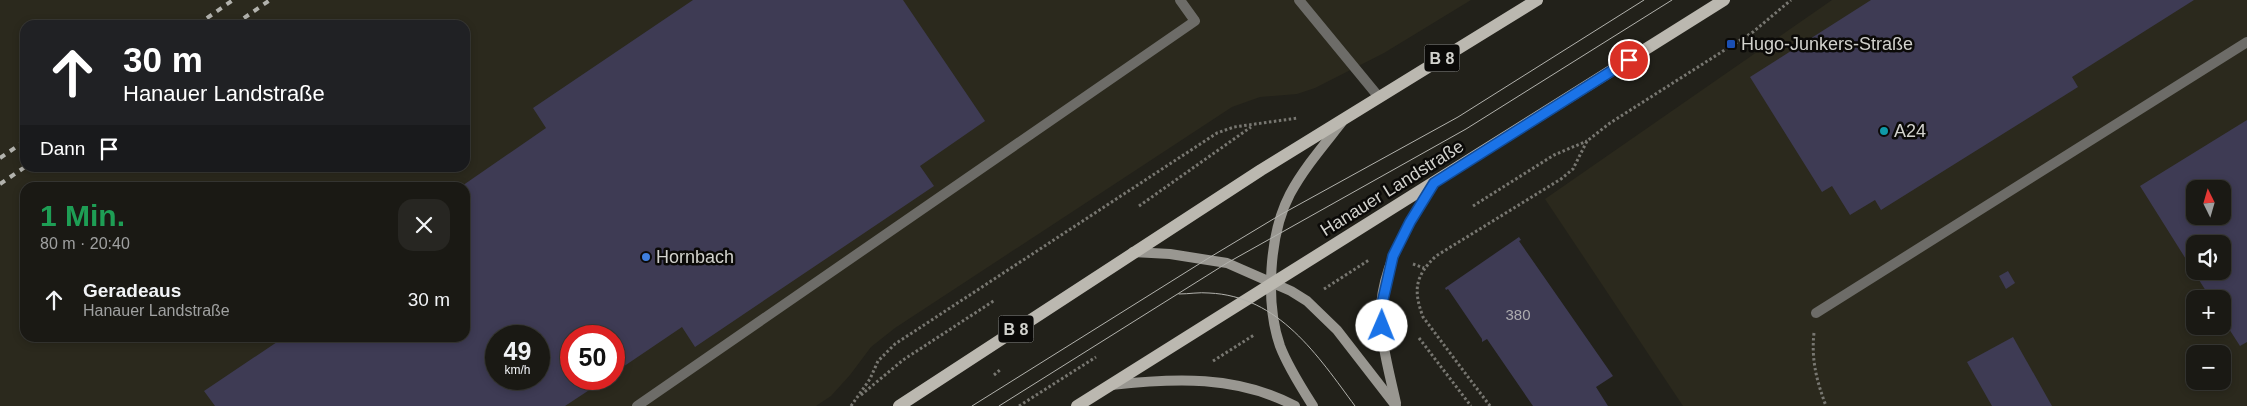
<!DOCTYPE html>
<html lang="de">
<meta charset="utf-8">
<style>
body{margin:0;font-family:Helvetica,sans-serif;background:#272622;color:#f1f3f6;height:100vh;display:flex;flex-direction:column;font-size:19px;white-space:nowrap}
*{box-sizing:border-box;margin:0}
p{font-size:16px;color:#9fa0a0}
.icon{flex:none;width:28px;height:28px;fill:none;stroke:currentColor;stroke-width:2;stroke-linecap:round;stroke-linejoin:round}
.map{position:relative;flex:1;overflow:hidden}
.drawer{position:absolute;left:20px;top:182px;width:450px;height:160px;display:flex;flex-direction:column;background:#1a1914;border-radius:15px;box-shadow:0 2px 8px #0003,0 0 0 1px #383834}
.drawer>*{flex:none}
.top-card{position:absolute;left:20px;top:20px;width:450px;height:152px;border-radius:15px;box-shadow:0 2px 8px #0003,0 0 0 1px #383834;background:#202124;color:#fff;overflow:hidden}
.needle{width:32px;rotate:355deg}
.tools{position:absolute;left:2186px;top:180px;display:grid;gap:10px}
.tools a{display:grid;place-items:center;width:45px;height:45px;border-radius:10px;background:#1a1914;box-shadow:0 2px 8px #0003,0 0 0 1px #383834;font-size:25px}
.speed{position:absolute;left:485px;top:325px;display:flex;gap:10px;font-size:25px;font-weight:700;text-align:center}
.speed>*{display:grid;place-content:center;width:65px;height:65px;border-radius:50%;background:#1a1914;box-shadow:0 2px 8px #0003,0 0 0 1px #383834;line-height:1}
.speed small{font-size:12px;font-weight:400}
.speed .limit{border:8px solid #d22;background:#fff;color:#111}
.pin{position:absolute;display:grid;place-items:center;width:42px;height:42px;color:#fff;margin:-21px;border:2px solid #fff;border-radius:50%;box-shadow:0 1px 5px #0007}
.me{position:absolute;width:55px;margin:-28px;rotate:1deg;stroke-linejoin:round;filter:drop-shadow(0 0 4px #0008)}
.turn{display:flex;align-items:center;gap:18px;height:105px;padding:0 20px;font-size:22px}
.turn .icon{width:65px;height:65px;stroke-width:2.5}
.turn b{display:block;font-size:35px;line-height:42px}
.then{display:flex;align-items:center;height:48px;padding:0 20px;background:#0003;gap:10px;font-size:19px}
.round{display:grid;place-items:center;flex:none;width:52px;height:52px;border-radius:15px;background:#272622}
.head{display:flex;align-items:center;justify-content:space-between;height:85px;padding:0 20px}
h1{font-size:30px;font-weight:700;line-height:38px;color:#1e9e55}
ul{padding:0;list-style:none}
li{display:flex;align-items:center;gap:15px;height:65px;padding:0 20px}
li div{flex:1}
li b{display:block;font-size:19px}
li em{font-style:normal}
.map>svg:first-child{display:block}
</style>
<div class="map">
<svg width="2247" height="406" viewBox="0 0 2247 406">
<rect width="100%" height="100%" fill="#22211a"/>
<g fill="#2b291d" fill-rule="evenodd">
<path d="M0,0h1471l-87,53 -69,35 -18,6 -37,3 -28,10 -337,221 -24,19 -21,28 -19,21 -15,10h-816zM25,25h440v143h-440zM25,188h440v150h-440zM496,336h43v43h-43zM571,336h43v43h-43z"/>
<path d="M1832,0h415v406h-564l-138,-207zM2195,189h27v27h-27zM2195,244h27v27h-27zM2195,299h27v27h-27zM2195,354h27v27h-27z"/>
</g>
<g fill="#3e3b54" fill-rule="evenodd">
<path d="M693,0h210l82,121 -65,45 14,20 -239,161 -13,-20 -68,46v-37h-43v43h35l-41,27h-350l-11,-15 79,-53h182v-150h-6l87,-60 -13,-20zM496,336h43v43h-43z"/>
<polygon points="1871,0 2194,0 2072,77 2078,87 1881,210 1875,200 1850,215 1832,186 1822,192 1750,77"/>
<path d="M2247,120v222l-7,4 -18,-28v-19h-11l-71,-113zM2195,189h27v27h-27zM2195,244h27v27h-27z"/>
<polygon points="1519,237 1521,240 1519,241 1613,376 1596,387 1608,406 1533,406 1487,339 1482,342 1482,339 1448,289 1446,290 1445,288"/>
<polygon points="2008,271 2015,283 2006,289 1999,276"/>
<polygon points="2013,337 2052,406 1992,406 1967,362"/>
</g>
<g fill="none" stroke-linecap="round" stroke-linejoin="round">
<g stroke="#787771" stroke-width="3" stroke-dasharray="2.5 2.5" stroke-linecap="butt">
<polyline points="1139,206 1251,127"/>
<polyline points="1473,206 1554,155 1587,141"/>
<polyline points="1413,264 1424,268"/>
<polyline points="1324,289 1369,260"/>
<path d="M1814,333c-3,27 3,49 12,73"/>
<polyline points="1419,338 1471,406"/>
<polyline points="1213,361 1254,335"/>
<polyline points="994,375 1001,369"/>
<polyline points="861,395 903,360 995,300"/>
<polyline points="851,406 870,379 878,361 895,344 1217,133 1234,127 1298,118"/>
<polyline points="1019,406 1096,357"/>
<path d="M1490,406l-67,-89c-10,-27 -8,-41 13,-61l125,-77 12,-10 14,-28 23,-18 143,-91 38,-32"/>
</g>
<g stroke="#6d6c68" stroke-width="10">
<polyline points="1299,0 1378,96"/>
<polyline points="1816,313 2247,42"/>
<polyline points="637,406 1195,21 1180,0"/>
</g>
<g stroke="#999791" stroke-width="10">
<polyline points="1133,252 1170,254 1227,263 1291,291 1307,301 1337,330 1396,406"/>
<path d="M1111,385c63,-7 126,-10 184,21"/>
<path d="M1396,403c-7,-32 -17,-66 -15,-98 4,-45 29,-84 53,-122"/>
<path d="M1313,406c-12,-19 -25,-39 -33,-60 -15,-43 -11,-112 10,-152 14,-26 34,-49 52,-72"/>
</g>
<g stroke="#bbb8b0" stroke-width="12">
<polyline points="899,406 1261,170 1537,0"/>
<polyline points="1077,406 1724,0"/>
</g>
<g stroke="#b2b2ad" stroke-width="1">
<path d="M1179,294c10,0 20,-2 30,-1 70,3 109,63 146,113"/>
<polyline points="972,406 1207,259 1280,215 1458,117 1644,0"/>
<polyline points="999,406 1227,263 1466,129 1672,0"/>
</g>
<g stroke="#b2b2ad" stroke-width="4" stroke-dasharray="6 6" stroke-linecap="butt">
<polyline points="197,25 233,0"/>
<polyline points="234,25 270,0"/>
<polyline points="0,158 25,141"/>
<polyline points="0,184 25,167"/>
</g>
</g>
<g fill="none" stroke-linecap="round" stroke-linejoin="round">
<defs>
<polyline id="route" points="1382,326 1382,304 1393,256 1410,222 1434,183 1629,60"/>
</defs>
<use href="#route" stroke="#114b97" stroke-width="12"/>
<use href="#route" stroke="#1a73e8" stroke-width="9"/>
</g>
<rect fill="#1a4fb4" stroke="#0b0a08" stroke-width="2" x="1726" y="39" width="10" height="10" rx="2.5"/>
<circle fill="#0f9aa8" stroke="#0b0a08" stroke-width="2" cx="1884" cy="131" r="5"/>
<circle fill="#3f7fe0" stroke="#0b0a08" stroke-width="2" cx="646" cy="257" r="5"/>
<g text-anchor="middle" stroke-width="5" stroke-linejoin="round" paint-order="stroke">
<g font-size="15" fill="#adacaf">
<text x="1518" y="320">380</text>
</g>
<g fill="#0b0a08" stroke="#969692" stroke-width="1">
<rect x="1424.5" y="44.5" width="35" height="27" rx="4"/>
<rect x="998.5" y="315.5" width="35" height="27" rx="4"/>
</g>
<g font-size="16" font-weight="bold" fill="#d2d2cd">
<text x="1442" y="64">B 8</text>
<text x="1016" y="335">B 8</text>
</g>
<g font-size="18" fill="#d2d2cd" stroke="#0b0a08" text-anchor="start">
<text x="1741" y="50">Hugo-Junkers-Straße</text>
<text x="1894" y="137">A24</text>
<text x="656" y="263">Hornbach</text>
</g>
<g font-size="18" fill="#d2d2cd" stroke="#0b0a08">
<text transform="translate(1392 188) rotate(-32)" y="6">Hanauer Landstraße</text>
</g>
</g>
</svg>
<div class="tools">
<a><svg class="needle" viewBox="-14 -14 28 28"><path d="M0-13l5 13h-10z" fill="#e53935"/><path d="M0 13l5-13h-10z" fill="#9fa0a0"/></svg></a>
<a><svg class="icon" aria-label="sound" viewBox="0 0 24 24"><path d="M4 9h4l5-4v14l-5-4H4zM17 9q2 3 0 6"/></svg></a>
<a>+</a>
<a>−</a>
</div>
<div class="speed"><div>49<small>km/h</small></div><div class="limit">50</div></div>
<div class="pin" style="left:1629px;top:60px;background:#d93025"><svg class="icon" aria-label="arrive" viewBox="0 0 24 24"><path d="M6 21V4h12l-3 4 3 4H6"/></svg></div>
<svg class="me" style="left:1382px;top:326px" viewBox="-20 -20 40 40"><circle r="19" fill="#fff"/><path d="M0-13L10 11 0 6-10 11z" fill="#1a73e8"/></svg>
<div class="top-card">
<div class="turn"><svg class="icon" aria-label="ahead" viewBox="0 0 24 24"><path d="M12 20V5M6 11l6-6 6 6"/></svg><div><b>30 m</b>Hanauer Landstraße</div></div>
<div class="then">Dann<svg class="icon" aria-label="arrive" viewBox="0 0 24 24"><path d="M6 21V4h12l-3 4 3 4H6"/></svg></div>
</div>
<section class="drawer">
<div class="head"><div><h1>1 Min.</h1><p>80 m · 20:40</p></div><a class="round"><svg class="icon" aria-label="close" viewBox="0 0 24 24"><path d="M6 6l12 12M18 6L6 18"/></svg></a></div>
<ul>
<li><svg class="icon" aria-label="ahead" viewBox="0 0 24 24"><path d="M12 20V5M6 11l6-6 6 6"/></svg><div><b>Geradeaus</b><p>Hanauer Landstraße</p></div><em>30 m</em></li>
</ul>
</section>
</div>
